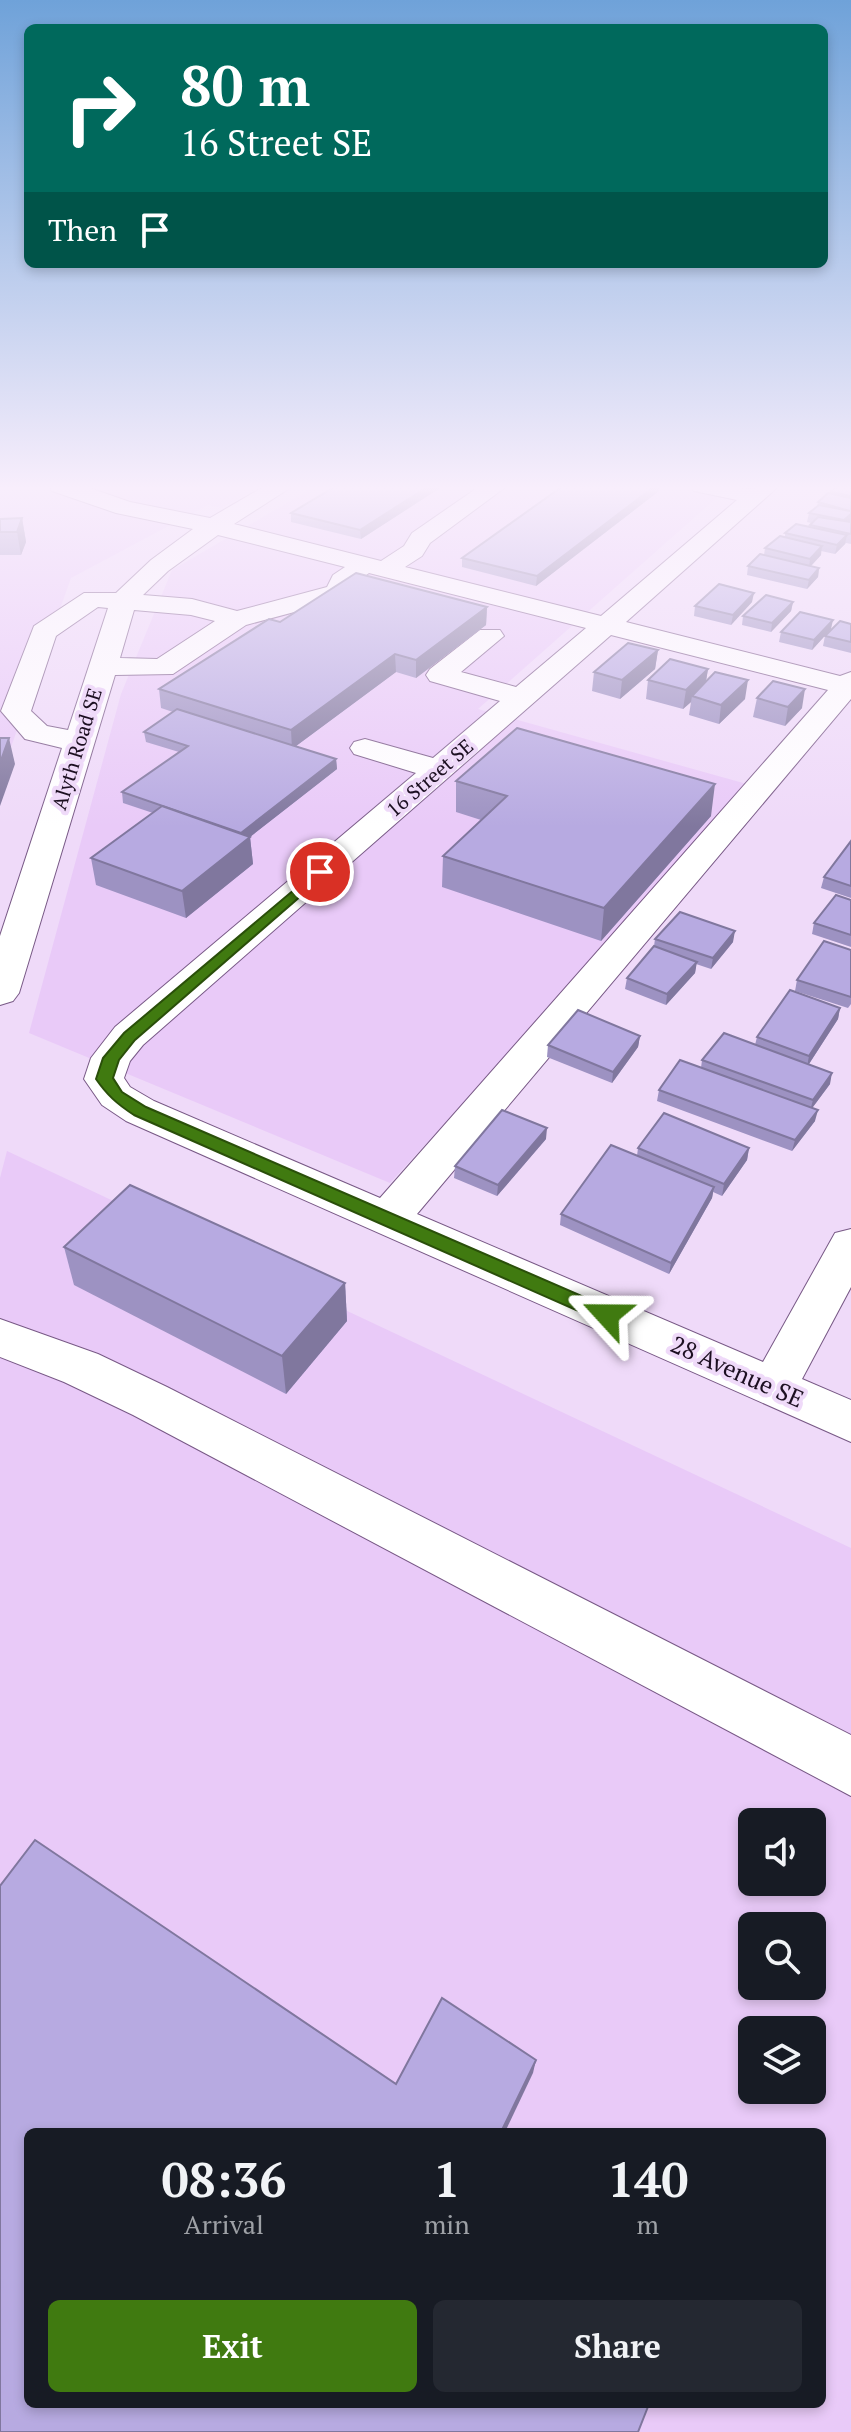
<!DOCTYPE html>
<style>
body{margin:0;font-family:"PT Serif",serif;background:#242831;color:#f1f3f6;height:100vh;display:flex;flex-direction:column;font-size:30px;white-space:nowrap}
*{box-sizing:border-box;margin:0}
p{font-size:26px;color:#9ea1a6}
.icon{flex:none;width:44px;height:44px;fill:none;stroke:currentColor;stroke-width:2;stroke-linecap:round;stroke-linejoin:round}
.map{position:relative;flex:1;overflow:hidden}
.sheet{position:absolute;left:24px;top:2128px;width:802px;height:280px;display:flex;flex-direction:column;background:#171b24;border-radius:12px;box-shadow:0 4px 12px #0003}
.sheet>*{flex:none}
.banner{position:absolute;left:24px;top:24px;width:804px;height:244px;border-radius:12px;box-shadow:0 4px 12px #0003;background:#00695c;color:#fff;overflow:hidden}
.buttons{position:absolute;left:738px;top:1808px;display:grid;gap:16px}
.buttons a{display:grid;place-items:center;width:88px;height:88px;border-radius:12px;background:#171b24;box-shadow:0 4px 12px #0003;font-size:40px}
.pin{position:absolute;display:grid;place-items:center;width:68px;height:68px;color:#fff;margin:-34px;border:4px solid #fff;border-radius:50%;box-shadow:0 2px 8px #0007}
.me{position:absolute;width:88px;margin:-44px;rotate:294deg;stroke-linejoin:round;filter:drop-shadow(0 0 6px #0008)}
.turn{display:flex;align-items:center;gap:28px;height:168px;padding:0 24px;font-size:36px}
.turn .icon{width:104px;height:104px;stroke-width:2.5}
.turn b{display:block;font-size:56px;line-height:68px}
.then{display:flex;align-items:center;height:76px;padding:0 24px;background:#0003;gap:16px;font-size:30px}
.eta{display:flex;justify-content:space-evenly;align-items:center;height:136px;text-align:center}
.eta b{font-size:48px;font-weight:700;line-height:56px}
.button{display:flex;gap:16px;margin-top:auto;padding:16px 24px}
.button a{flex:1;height:92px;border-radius:12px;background:#407a10;color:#fff;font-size:32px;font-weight:700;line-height:92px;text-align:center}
.button a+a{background:#242831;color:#f1f3f6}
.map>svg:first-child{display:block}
</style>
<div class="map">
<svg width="851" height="2432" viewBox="0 0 851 2432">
<rect width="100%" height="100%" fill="#efdaf9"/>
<g fill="#e9caf8" fill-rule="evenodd">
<polygon points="0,486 260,486 222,508 208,505 71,578 0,778"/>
<polygon points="316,486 730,486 478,709 754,786 390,1183 29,1033 121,694 172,570"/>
<path d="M7,1151l844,397v884h-851v-1254zM752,1822h60v60h-60zM752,1926h60v60h-60zM752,2030h60v60h-60zM28,2132h794v272h-794z"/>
</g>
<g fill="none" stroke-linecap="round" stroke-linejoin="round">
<defs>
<g id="minor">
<path d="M49,486h35l46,16 80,16 55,-32h28l-59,38 147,37 23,-15 8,-13 68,-47h27l-77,57 -8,13 -17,11 196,49 136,-116 -43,-9 -3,-5 60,3 28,-3 -153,136 214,54 11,-4v27l-434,515 346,148 72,-129 16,-4v58l-49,92 49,21v42l-725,-321 -24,-16 -18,-26 7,-21 24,-31 301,-254 -62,-19 -4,-6 4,-6 11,-3 68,19 67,-57 -70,-20 -4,-6 4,-6 50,-39h20l4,6 -43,36 55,15 70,-59 -217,-55 -15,11 -7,14 -101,27 -73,49 -58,1 -96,318 -6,8 -13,4v-69l62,-188 -37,-9 -24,-28 33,-85 50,-33h32l35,-33 42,-31 -77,-16 -64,-22zM218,535l127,32 -12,8 -6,12 -90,24 -45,-12 -49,-4 25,-24zM98,607l10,1 -40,122 -21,-4 -16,-15 25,-75zM134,610l57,5 24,6 -58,38 -37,-1zM611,635l217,55 -448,508 -226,-97 -24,-14 -6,-9 6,-17 13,-16z"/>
<polygon points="0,1319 98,1354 167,1387 851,1735 851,1796 133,1415 64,1382 0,1357"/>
</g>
</defs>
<use href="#minor" stroke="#785986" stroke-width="2"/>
<use href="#minor" fill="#fff" fill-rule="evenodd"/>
</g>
<g fill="#9d92c2">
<polygon points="443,486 361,539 291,522 291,513"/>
<polygon points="837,486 851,486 851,521 850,522 851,522 851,544 846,543 835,554 821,551 821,555 811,566 819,568 818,577 807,589 747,575 748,566 764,555 765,548 785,537 785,533 809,527 811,523 807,522 809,513 817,506 818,502 830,493"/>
<polygon points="659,491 536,586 462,567 462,558"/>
<polygon points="22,518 26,542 21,555 0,555 0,519"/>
<polygon points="752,602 731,625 694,616 695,606"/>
<polygon points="793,602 791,611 771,632 742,625 743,616"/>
<polygon points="487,607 486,625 416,678 396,672 296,746 336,759 337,769 250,837 253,864 186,918 96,885 91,858 153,813 123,803 122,792 179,752 146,742 144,732 173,712 161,708 159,689 280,622"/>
<polygon points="851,624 851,653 823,646 825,636"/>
<polygon points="831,629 812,650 779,642 781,632"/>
<polygon points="658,650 655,669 620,699 592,691 594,672"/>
<polygon points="708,669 706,681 745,699 719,724 689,715 691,702 683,709 646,699 648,680"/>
<polygon points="757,698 802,708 785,726 753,717"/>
<polygon points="456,781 711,816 601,941 442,887 443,856 481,820 456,812"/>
<polygon points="851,841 851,898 821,888 824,877"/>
<polygon points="851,900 851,947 812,934 814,923"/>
<polygon points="655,939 733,942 711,969 696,964 695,973 666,1005 625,989 627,978 654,946"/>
<polygon points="851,950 851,1004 848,1008 795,991 797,980"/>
<polygon points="840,1008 838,1019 809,1064 830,1084 812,1108 815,1121 792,1151 657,1101 659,1090 701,1068 702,1060 755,1045 757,1037"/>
<polygon points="640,1036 638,1047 612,1083 547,1057 548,1045"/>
<polygon points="546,1139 497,1196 454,1178 455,1166"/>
<polygon points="638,1148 749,1148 747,1160 722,1196 713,1192 712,1198 669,1274 560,1225 561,1214 637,1156"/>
<polygon points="64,1247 345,1283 347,1321 286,1394 74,1285"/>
</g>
<g fill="#80779e">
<polygon points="429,486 443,486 361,539 360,530"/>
<polygon points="655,486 660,486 659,491 536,586 537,576"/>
<polygon points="851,514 851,521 842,530 844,520"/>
<polygon points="22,518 26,542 21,555 17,532"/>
<polygon points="847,535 845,544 835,554 837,545"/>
<polygon points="822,546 821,555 809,568 810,559"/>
<polygon points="819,568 818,577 807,589 809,580"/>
<polygon points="754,593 752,602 731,625 733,615"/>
<polygon points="793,602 791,611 771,632 772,623"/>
<polygon points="487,607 486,625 416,678 416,660"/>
<polygon points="833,620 831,629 812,650 814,640"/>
<polygon points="658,650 655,669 620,699 622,680"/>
<polygon points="395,654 396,672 292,749 291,730"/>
<polygon points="708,669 705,687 692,696 691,702 683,709 686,690"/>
<polygon points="748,680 745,699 719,724 721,705"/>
<polygon points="805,689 802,708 785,726 788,707"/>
<polygon points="9,738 15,764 0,806 0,763"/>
<polygon points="336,759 337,769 250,837 253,864 186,918 182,891 241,833"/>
<polygon points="715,784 711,816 601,941 604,908"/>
<polygon points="735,931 733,942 711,969 713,958"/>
<polygon points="697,962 695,973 666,1005 667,994"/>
<polygon points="840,1008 838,1019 807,1067 809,1056"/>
<polygon points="640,1036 638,1047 612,1083 613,1072"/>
<polygon points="832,1073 830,1084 810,1111 813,1100"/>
<polygon points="818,1110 815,1121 792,1151 795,1140"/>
<polygon points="547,1128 546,1139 497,1196 498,1185"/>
<polygon points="749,1148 747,1160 722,1196 724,1184"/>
<polygon points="714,1187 712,1198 669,1274 671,1263"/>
<polygon points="345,1283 347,1321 286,1394 282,1356"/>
<polygon points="536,2060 533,2073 505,2132 501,2132"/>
</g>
<g fill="#b7aae1" stroke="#80779e" stroke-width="2">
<polygon points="336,486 429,486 360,530 291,513"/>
<polygon points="563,486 655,486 537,576 462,558"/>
<polygon points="837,486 851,487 851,496 831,492"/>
<polygon points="828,493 851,498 851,514 844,520 809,513 819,505 850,511 818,502"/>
<polygon points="818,517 851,522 851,534 810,525"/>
<polygon points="22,518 17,532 0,532 0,519"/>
<polygon points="796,524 847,535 837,545 785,533"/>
<polygon points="780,536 822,546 810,559 765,548"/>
<polygon points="760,554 819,568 809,580 748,566"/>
<polygon points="356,573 487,607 416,660 395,654 291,730 159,689 269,619 280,622"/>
<polygon points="719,584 754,593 733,615 695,606"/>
<polygon points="766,595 793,602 772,623 743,616"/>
<polygon points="800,612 833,620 814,640 781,632"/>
<polygon points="840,621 851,624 851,642 825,636"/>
<polygon points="628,643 658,650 622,680 594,672"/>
<polygon points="670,659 708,669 686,690 648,680"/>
<polygon points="715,672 748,680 721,705 692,696"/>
<polygon points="773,681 805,689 788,707 757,698"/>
<polygon points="177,709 336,759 241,833 122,792 188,746 144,732"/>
<polygon points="517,728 715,784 604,908 443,856 507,796 456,781"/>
<polygon points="0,738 9,738 0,763"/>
<polygon points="162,806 250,837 182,891 91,858"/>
<polygon points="851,841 851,886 824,877"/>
<polygon points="836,895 851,900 851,935 814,923"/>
<polygon points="680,912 735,931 713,958 655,939"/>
<polygon points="824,941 851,950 851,997 797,980"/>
<polygon points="654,946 697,962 667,994 627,978"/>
<polygon points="790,990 840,1008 809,1056 757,1037"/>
<polygon points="578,1010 640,1036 613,1072 548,1045"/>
<polygon points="724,1033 832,1073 813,1100 702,1060"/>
<polygon points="680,1060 818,1110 795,1140 659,1090"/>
<polygon points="502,1110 547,1128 498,1185 455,1166"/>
<polygon points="664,1113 749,1148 724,1184 638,1148"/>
<polygon points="611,1145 714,1187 671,1263 561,1214"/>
<polygon points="130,1185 345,1283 282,1356 64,1247"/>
<polygon points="35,1840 396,2084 442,1998 536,2060 501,2132 28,2132 28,2404 649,2404 638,2432 0,2432 0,1886"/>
</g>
<linearGradient id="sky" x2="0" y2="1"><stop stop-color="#6fa2d9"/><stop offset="0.59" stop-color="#f8eefc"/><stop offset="1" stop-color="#f8eefc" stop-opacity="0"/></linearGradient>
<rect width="851" height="827" fill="url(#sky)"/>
<path fill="#407a10" stroke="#2a4f0a" stroke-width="2" d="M320,868l7,4 -2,3 -190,165 -16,20 -6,18 9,14 24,15 468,203 3,5 -3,6h-13l-467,-206c-17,-11 -27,-20 -38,-36l7,-21 21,-25z"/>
<g text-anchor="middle" stroke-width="8" stroke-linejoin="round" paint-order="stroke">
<g font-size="20" fill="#1c0f21" stroke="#efdaf9">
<text transform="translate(77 749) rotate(-73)" y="7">Alyth Road SE</text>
<text transform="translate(430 778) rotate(-41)" y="7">16 Street SE</text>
</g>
<g font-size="24" fill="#1c0f21" stroke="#efdaf9">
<text transform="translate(737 1372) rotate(24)" y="8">28 Avenue SE</text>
</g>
</g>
</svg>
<div class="buttons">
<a><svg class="icon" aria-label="sound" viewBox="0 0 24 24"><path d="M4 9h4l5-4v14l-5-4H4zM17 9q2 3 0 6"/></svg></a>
<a><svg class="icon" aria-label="search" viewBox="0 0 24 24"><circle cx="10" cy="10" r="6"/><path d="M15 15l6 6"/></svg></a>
<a><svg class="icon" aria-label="layers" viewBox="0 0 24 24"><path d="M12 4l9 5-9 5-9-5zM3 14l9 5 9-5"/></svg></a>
</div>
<div class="pin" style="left:320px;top:872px;background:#d93025"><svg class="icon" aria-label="arrive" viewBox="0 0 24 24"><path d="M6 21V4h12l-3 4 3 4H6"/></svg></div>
<svg class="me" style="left:607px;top:1315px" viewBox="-20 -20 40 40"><path d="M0-17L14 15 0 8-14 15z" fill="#407a10" stroke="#fff" stroke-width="4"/></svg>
<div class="banner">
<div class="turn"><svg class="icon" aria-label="right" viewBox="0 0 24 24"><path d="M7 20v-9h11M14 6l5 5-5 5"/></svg><div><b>80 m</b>16 Street SE</div></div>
<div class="then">Then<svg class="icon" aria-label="arrive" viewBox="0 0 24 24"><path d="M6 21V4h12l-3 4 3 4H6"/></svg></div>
</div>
<section class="sheet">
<div class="eta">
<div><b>08:36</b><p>Arrival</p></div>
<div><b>1</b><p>min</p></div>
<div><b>140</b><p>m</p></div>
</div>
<div class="button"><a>Exit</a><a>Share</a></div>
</section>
</div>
